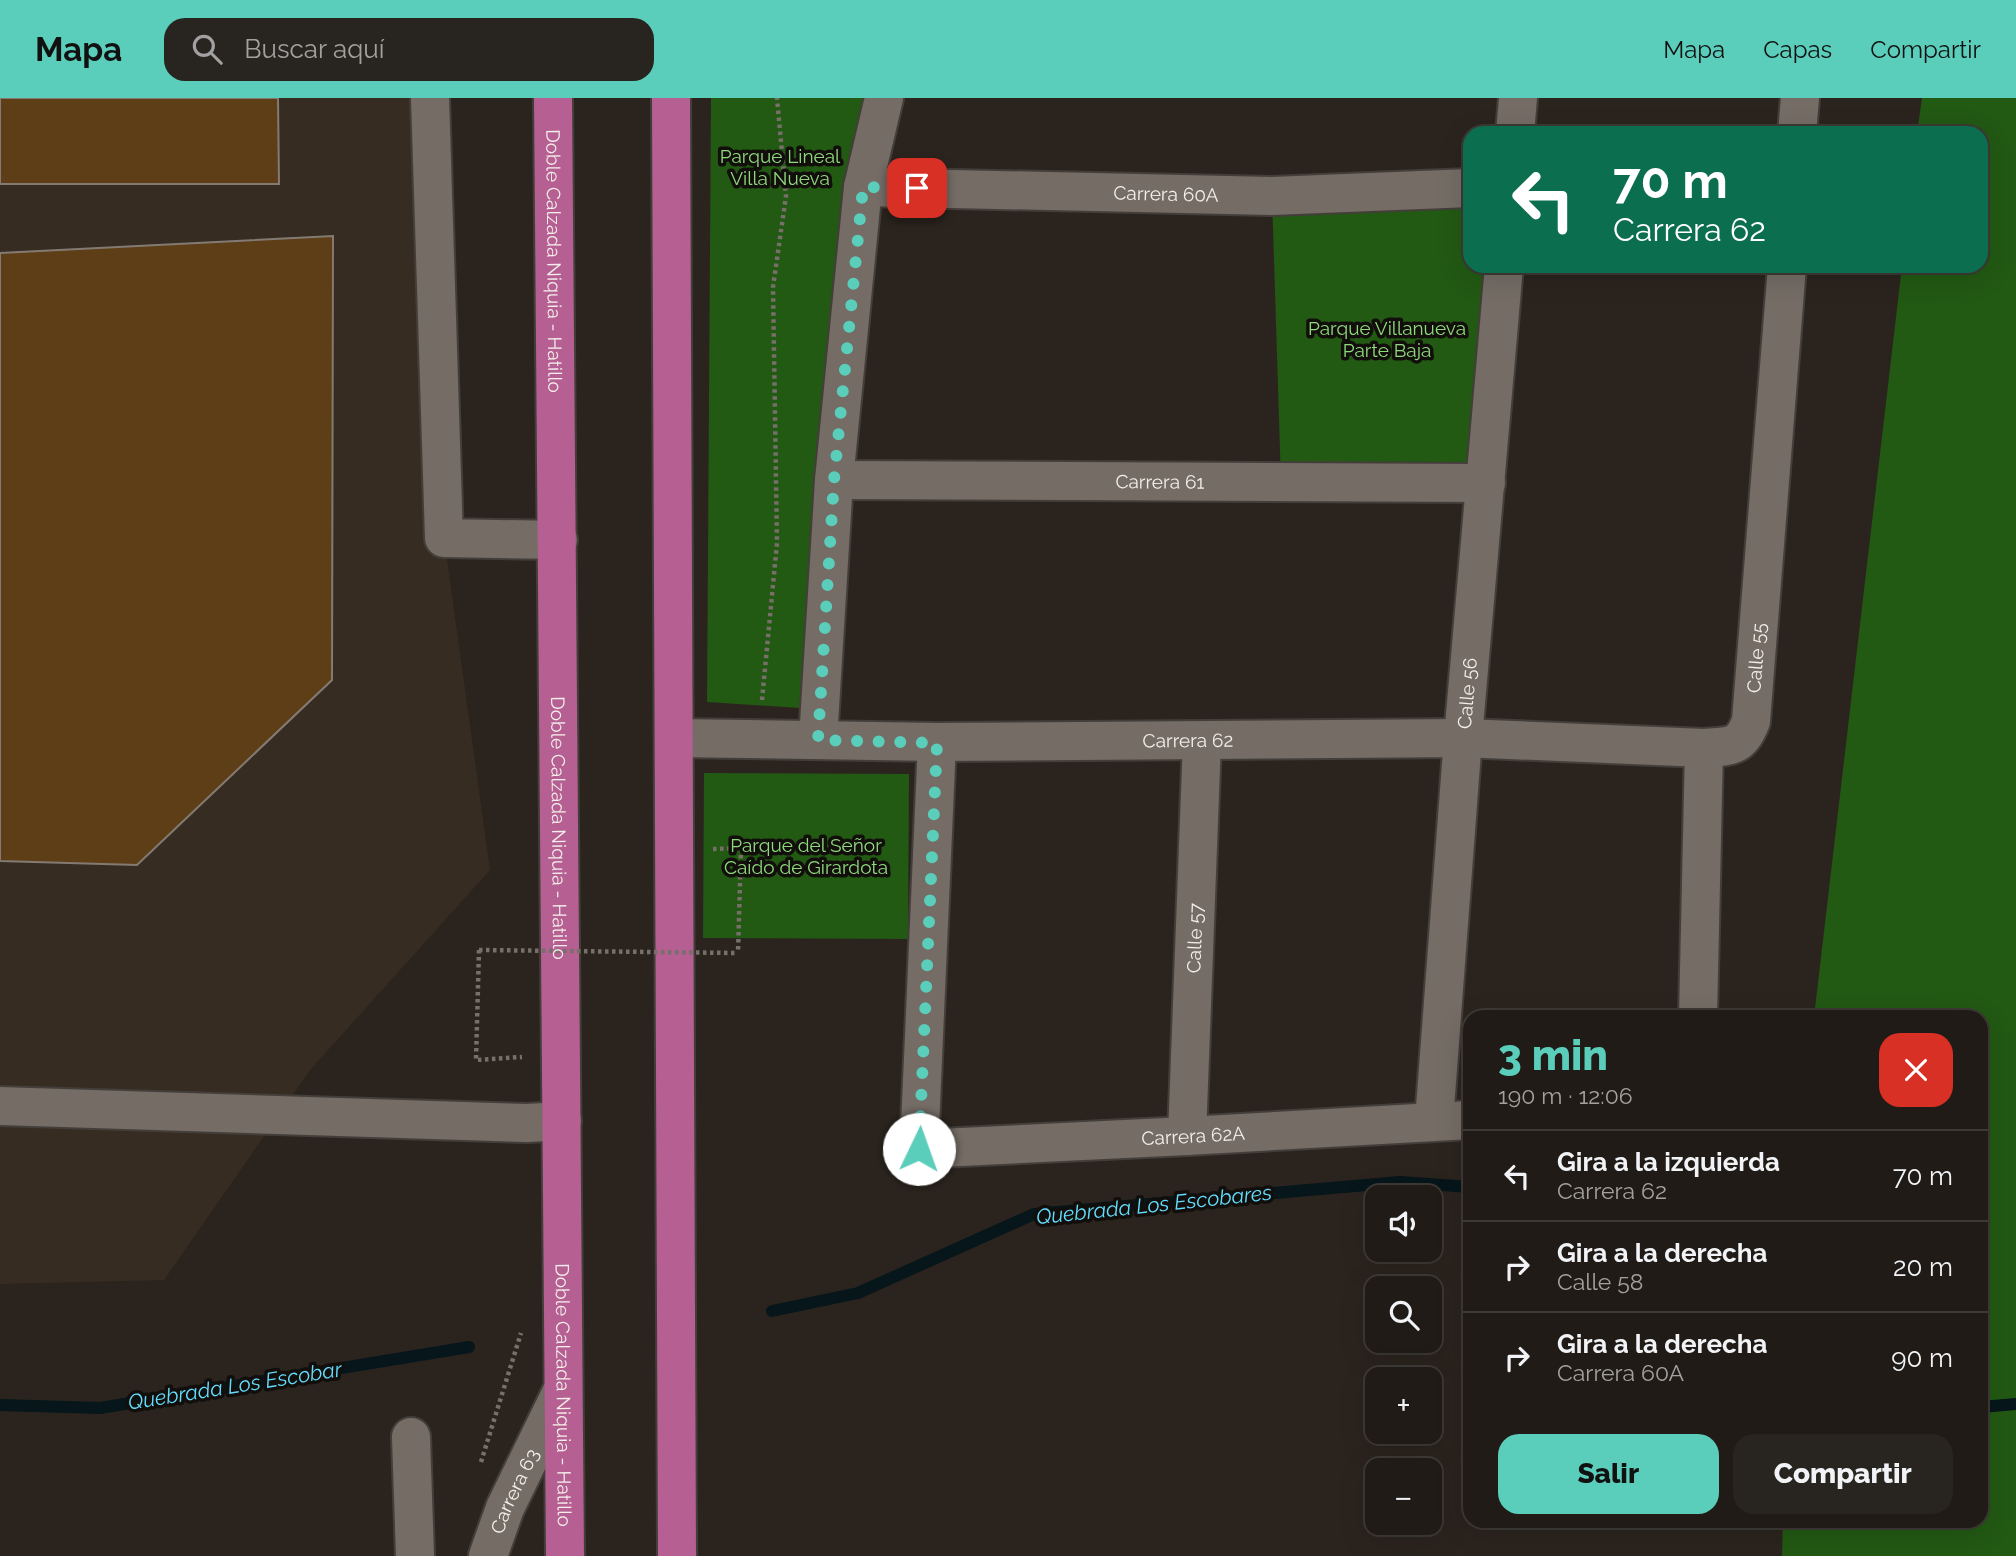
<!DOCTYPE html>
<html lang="es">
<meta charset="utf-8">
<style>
body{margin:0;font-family:Raleway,sans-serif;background:#28241f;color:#f1f3f6;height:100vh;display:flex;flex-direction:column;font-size:26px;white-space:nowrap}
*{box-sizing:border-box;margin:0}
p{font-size:23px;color:#a2a1a1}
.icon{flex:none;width:38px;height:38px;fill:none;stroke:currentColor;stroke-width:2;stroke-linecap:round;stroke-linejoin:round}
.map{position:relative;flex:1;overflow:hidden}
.panel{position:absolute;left:1463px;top:912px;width:525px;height:518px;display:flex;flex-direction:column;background:#201b16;border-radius:21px;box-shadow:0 7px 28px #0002,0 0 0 2px #3d3935}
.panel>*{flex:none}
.banner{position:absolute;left:1463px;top:28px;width:525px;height:147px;border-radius:21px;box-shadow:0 7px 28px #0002,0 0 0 2px #3d3935;background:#0b6e4f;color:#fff;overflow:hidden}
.buttons{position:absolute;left:1365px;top:1087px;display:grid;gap:14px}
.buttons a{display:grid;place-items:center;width:77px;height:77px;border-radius:14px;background:#201b16;box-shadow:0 7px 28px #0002,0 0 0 2px #3d3935;font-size:35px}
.pin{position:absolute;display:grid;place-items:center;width:60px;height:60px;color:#fff;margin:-30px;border-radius:14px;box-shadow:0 4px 10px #0006}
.me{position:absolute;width:77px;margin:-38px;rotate:3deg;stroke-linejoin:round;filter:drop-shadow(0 0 5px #0008)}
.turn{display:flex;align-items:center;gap:24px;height:147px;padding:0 35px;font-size:32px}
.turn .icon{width:91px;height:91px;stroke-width:2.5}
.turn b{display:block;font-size:49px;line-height:60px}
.round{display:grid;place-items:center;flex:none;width:74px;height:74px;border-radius:21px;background:#28241f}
.head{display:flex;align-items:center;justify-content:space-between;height:119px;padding:0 35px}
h1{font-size:42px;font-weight:800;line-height:52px;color:#5bcebb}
.button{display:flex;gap:14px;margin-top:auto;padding:14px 35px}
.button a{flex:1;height:80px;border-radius:21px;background:#5bcebb;color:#111;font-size:28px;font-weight:800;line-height:80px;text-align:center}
.button a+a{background:#28241f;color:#f1f3f6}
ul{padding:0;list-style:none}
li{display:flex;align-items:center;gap:21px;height:91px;padding:0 35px;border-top:2px solid #3d3935}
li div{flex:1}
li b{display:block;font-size:26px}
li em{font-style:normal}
header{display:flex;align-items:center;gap:42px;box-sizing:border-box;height:98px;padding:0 35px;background:#5bcebb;color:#111}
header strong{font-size:33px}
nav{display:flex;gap:38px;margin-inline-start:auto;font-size:24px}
.search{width:490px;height:63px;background:#28241f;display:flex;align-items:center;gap:18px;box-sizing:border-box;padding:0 24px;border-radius:21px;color:#a2a1a1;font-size:26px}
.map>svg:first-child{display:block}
</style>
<header>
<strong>Mapa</strong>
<div class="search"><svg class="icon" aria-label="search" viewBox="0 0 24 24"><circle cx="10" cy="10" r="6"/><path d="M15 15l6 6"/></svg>Buscar aquí</div>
<nav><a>Mapa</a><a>Capas</a><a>Compartir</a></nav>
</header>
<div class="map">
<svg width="2016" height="1458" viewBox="0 0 2016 1458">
<rect width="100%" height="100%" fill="#2b241e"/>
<polygon fill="#372c21" points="0,0 430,0 444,440 490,772 310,972 164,1182 0,1186"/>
<g fill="#225913">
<polygon points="711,0 868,0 816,611 707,604"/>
<polygon points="1922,0 2016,0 2016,1458 1782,1458 1783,1423 1981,1423 1981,919 1814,919 1902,168 1981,168 1981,35 1917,35"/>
<polygon points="1470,90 1470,168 1504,168 1486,385 1281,384 1272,98"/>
<polygon points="704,675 909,676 908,841 703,840"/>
</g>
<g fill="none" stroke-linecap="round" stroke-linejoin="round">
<g stroke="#06161a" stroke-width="12">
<polyline points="772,1213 858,1195 1034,1116 1400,1084 1470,1089"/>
<polyline points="0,1307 100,1310 469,1249"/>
<polyline points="1981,1309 2016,1306"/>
</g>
</g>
<g fill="#5e3e17" stroke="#837b73" stroke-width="2">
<polygon points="0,0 278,0 279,86 0,86"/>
<polygon points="333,138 332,582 137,767 0,763 0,155"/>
</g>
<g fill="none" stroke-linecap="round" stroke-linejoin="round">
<defs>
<g id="minor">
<polyline points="430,0 444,440 558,442"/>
<polyline points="1515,35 1518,0"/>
<polyline points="1797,35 1800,0"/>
<path id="s1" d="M863,89l409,9 198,-8"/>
<path id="s2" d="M834,382l652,3"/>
<path id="s3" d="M674,640l263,4 526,-4 241,10"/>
<polyline points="818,642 834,382 863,89 884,0"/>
<path id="s4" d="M937,644l-18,407 268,-13 283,-16"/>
<path id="s5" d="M1698,919l6,-269c27,-2 37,0 47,-27l36,-455"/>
<polyline points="0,1008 527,1025 562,1023"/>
<path id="s6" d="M1434,1023l29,-383 41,-472"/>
<path id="s7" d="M1187,1038l15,-395"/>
<polyline points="411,1339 415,1458"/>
<path id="s8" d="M488,1458l17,-48 58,-119"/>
</g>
<g id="highway">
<path id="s9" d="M553,0l12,1458"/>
<polyline points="671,0 677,1458"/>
</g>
</defs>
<use href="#minor" stroke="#443e3a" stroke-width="42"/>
<use href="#highway" stroke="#443e3a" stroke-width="42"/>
<g stroke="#766f6a" stroke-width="4.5" stroke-dasharray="3.5 3.5" stroke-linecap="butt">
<polyline points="762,602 777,445 773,189 786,98 777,0"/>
<polyline points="713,751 741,750 738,855"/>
<polyline points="479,852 476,962 522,959"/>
<polyline points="481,1364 521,1235"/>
</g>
<use href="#minor" stroke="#746c65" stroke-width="38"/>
<use href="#highway" stroke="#b65f92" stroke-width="38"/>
<polyline stroke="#766f6a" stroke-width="4.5" stroke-dasharray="3.5 3.5" stroke-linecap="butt" points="479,852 738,855"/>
</g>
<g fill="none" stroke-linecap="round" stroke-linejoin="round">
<polyline stroke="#5bcebb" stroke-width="12" stroke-dasharray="0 21.6" points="917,90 863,89 834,382 818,642 937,645 919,1051"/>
</g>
<g text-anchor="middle" stroke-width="7" stroke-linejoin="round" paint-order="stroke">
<g font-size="19" fill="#8ed97c" stroke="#110e0b">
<text x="780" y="65">Parque Lineal<tspan x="780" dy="22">Villa Nueva</tspan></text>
<text x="1387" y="237">Parque Villanueva<tspan x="1387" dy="22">Parte Baja</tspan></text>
<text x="806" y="754">Parque del Señor<tspan x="806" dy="22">Caído de Girardota</tspan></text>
</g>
<g font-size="19" fill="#f3eeea" stroke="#110e0b">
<text dy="7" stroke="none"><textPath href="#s1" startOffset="303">Carrera 60A</textPath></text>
<text dy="7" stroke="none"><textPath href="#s9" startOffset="163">Doble Calzada Niquia - Hatillo</textPath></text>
<text dy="7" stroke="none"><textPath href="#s2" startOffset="326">Carrera 61</textPath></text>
<text dy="7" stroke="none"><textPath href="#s5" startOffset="392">Calle 55</textPath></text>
<text dy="7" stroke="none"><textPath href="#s6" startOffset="429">Calle 56</textPath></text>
<text dy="7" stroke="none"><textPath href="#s3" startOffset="514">Carrera 62</textPath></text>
<text dy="7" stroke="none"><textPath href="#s9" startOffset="730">Doble Calzada Niquia - Hatillo</textPath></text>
<text dy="7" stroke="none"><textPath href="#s7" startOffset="198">Calle 57</textPath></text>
<text dy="7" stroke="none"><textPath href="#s4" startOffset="682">Carrera 62A</textPath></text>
<text dy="7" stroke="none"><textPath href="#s9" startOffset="1297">Doble Calzada Niquia - Hatillo</textPath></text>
<text dy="7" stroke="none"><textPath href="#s8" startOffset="70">Carrera 63</textPath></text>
</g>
<g font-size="21" font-style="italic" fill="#63ddfd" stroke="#110e0b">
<text transform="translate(1154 1107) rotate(-6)" y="7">Quebrada Los Escobares</text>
<text transform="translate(235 1288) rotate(-9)" y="7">Quebrada Los Escobar</text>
</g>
</g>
</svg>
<div class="buttons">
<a><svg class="icon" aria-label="sound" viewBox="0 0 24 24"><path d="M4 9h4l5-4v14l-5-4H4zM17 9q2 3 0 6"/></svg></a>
<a><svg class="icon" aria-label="search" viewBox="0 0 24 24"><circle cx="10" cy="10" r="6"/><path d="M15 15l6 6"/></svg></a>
<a>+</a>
<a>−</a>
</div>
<div class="pin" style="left:917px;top:90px;background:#d93025"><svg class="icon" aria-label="arrive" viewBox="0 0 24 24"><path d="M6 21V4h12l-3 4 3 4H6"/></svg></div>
<svg class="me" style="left:919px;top:1051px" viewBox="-20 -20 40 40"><circle r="19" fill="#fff"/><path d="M0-13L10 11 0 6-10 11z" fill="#5bcebb"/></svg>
<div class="banner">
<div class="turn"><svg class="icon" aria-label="left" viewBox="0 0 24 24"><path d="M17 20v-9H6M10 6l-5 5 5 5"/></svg><div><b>70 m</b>Carrera 62</div></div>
</div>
<section class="panel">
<div class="head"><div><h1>3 min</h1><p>190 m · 12:06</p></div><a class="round" style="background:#d93025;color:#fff"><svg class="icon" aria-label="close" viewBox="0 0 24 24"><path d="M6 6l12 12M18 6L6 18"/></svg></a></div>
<ul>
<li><svg class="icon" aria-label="left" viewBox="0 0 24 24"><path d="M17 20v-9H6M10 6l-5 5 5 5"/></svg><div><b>Gira a la izquierda</b><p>Carrera 62</p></div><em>70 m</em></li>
<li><svg class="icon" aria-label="right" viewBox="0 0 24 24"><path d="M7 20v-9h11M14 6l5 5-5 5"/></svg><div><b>Gira a la derecha</b><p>Calle 58</p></div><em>20 m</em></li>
<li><svg class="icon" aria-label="right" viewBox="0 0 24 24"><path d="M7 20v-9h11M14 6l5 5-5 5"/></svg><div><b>Gira a la derecha</b><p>Carrera 60A</p></div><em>90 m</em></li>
</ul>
<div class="button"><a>Salir</a><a>Compartir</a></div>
</section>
</div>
